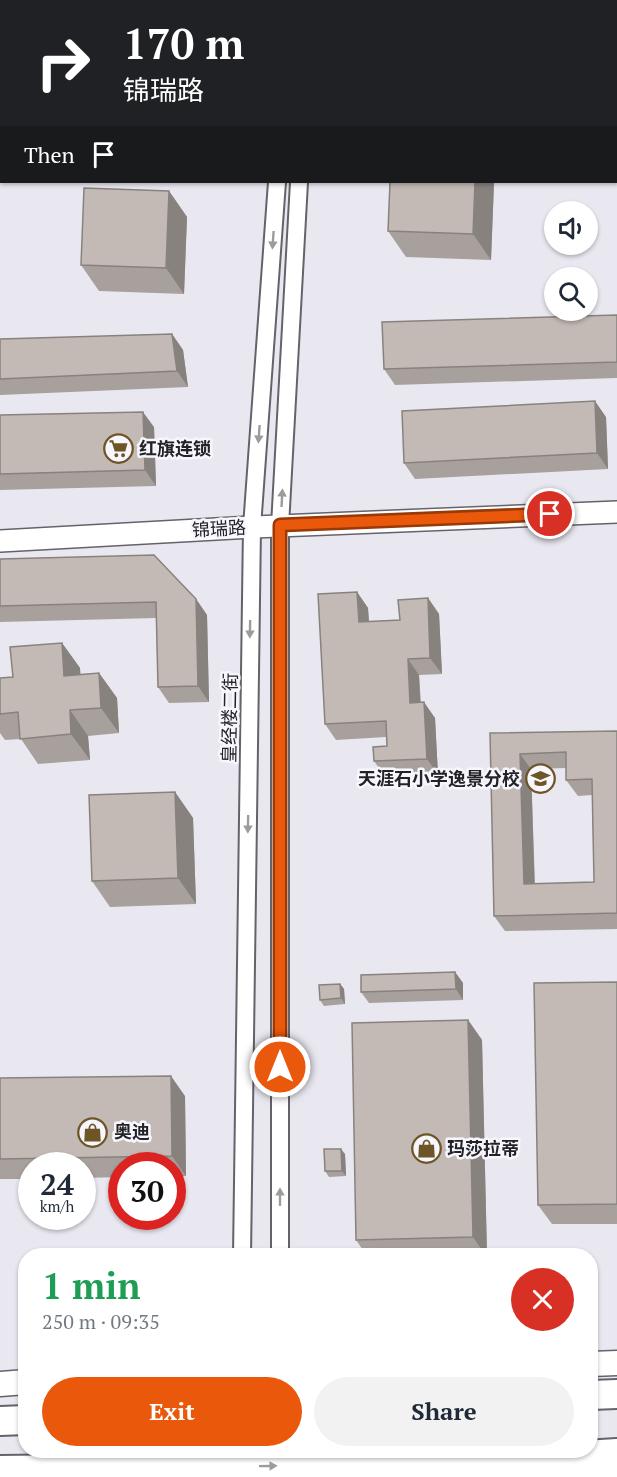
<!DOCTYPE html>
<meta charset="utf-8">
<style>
body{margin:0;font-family:"PT Serif","Noto Sans SC",serif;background:#f2f2f3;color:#1f2937;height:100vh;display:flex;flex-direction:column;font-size:22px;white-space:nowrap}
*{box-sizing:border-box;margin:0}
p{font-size:20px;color:#747a83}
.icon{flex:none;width:33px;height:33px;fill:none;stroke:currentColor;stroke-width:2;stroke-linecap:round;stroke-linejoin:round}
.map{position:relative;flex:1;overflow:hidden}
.sheet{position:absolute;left:18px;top:1248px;width:580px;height:210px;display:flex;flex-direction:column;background:#fff;border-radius:24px;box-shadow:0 2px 4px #0004}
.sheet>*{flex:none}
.hud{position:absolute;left:0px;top:0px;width:618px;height:183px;box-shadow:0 2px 4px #0004;background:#202124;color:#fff;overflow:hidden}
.controls{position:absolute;left:544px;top:201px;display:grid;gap:12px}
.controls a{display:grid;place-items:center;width:54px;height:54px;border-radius:50%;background:#fff;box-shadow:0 2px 4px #0004;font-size:30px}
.speed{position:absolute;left:18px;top:1152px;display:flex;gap:12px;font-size:30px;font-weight:700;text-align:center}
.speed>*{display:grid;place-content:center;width:78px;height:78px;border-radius:50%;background:#fff;box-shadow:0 2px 4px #0004;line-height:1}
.speed small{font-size:15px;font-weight:400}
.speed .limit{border:9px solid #d22;background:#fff;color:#111}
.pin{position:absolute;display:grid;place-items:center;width:51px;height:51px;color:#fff;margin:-26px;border:3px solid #fff;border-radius:50%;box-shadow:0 2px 6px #0007}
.me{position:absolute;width:66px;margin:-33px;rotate:0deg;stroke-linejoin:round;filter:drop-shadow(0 0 4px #0008)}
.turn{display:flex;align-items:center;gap:21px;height:126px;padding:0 24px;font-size:27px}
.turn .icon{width:78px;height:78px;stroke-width:2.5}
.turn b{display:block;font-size:42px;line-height:51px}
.then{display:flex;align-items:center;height:57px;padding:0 24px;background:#0003;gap:12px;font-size:22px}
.round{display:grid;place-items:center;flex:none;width:63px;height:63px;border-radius:32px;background:#f2f2f3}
.head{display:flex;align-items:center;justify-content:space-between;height:102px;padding:0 24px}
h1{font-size:36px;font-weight:700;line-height:45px;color:#1e9e55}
.cta{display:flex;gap:12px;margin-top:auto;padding:12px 24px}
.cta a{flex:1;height:69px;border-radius:36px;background:#ea580c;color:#fff;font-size:24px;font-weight:700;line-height:69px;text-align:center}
.cta a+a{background:#f2f2f3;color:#1f2937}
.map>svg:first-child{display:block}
</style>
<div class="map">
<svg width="617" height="1477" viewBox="0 0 617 1477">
<rect width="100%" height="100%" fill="#e9e8f1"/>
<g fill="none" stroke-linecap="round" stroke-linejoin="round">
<defs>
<g id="minor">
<polyline points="284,2 284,0"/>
<polyline points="309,2 309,0"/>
<polyline points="242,1256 252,527 277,182"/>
<polyline points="280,1256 280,526 299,182"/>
</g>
<polyline id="tertiary" points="0,541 252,527 617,512"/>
<g id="secondary">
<polyline points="591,1364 617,1363"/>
<polyline points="0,1384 26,1382"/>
</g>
<g id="trunk">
<polyline points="591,1395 617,1394"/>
<polyline points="0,1421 26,1420"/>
<polyline points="552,1457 617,1453"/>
<polyline points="466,1464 617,1477"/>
</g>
</defs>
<use href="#minor" stroke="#64636a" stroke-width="20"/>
<use href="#tertiary" stroke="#64636a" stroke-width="24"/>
<use href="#secondary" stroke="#64636a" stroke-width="27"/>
<use href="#trunk" stroke="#64636a" stroke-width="32"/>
<use href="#minor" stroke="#fff" stroke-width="16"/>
<use href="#tertiary" stroke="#fff" stroke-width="21"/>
<use href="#secondary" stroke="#fff" stroke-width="24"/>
<use href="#trunk" stroke="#fff" stroke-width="28"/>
<defs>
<polyline id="trunk-bridge" points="0,1470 466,1464"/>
</defs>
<use href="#trunk-bridge" stroke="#64636a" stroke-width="32" stroke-linecap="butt"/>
<use href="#trunk-bridge" stroke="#fff" stroke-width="28"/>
</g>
<g fill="#a8a09c" fill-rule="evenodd">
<polygon points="494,183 491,260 406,257 388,231"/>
<polygon points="169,191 187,217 184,294 99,291 81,265"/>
<polygon points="617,315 617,378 395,385 384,369"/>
<polygon points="172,334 183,350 188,387 0,395 0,339"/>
<polygon points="0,415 154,427 156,486 0,490"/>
<polygon points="606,417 608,469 415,479 404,463"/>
<polygon points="0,559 196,599 207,615 209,702 169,703 158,687 156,618 0,622"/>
<polygon points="357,592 368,608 369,622 400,620 428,598 439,614 442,674 419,675 421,703 435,718 438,774 385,777 374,761 387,746 386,737 336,740 325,724"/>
<polygon points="62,643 80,668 80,674 99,673 117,698 119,733 88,736 90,760 38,764 21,739 5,740 0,733 0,678 13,677"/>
<path d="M617,731v198l-112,2 -11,-15 -4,-183zM566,768v12l12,16 14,-1 2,87 -59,2 -4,-115z"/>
<polygon points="175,792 193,818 196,904 110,907 92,881"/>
<polygon points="455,972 463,983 463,1000 369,1003 361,992"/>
<polygon points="617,982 617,1224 552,1224 538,1205"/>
<polygon points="340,984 344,989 345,1004 324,1006 320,1000"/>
<polygon points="468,1020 482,1040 487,1256 367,1256 356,1240"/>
<polygon points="0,1078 185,1096 186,1176 172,1176 172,1166 122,1166 122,1177 82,1178 82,1166 32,1166 32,1179 0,1179"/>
<polygon points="345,1154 346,1176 329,1177 325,1171"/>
</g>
<g fill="#88827f">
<rect x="486" y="0" width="19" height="2"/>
<polygon points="475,182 493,182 494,183 491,260 473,234"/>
<polygon points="169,191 187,217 184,294 166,268"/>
<polygon points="172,334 183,350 188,387 177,371"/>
<polygon points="595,401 606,417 608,469 597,453"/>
<polygon points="143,412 154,427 156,486 145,470"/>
<polygon points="357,592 368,608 370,638 359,622"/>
<polygon points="428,598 439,614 442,674 430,658"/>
<polygon points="196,599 207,615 209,702 198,686"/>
<polygon points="62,643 80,668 83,701 64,676"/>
<polygon points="408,659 419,675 421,719 410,703"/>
<polygon points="99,673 117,698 119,733 101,708"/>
<polygon points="424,702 435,718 438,774 427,759"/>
<polygon points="70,710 88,736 90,760 71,734"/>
<polygon points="520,754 531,769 535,900 524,884"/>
<polygon points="175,792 193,818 196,904 178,878"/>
<polygon points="455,972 463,983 463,1000 456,989"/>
<polygon points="340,984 344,989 345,1004 341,998"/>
<polygon points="468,1020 482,1040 487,1256 486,1256 473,1237"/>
<polygon points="171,1076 185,1096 186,1176 172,1156"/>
<polygon points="341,1149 345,1154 346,1176 342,1171"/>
</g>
<g fill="#c3bab5" stroke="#88827f" stroke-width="1.5" fill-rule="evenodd">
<rect x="401" y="0" width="85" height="2"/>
<polygon points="390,182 475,182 473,234 388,231"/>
<polygon points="84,188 169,191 166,268 81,265"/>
<polygon points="617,315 617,362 384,369 382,322"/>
<polygon points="172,334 177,371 0,379 0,339"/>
<polygon points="595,401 597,453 404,463 402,411"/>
<polygon points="143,412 145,470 0,474 0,415"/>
<polygon points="154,555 196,599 198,686 158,687 156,602 0,606 0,559"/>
<polygon points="357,592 359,622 400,620 398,600 428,598 430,658 408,659 410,703 424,702 427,759 374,761 373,747 387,746 386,721 325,724 318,594"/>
<polygon points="62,643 64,676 99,673 101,708 70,710 71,734 20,739 18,712 0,714 0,678 13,677 10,647"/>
<path d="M617,731v182l-123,3 -4,-183zM566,752v28l26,-1 2,103 -70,2 -4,-130z"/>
<polygon points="175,792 178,878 92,881 89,795"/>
<polygon points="455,972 456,989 361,992 361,975"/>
<polygon points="617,982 617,1204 538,1205 534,983"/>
<polygon points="340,984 341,998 320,1000 319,985"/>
<polygon points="468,1020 473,1237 356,1240 352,1023"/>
<polygon points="171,1076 172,1156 0,1159 0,1078"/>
<polygon points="324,1149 341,1149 342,1171 325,1171"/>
</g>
<defs><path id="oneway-solid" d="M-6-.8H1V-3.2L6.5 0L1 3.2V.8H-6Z" transform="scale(1.5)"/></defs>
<g fill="#9c9c9d">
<use href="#oneway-solid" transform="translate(273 240) rotate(94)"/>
<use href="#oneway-solid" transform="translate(259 434) rotate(94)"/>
<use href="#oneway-solid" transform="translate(282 498) rotate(-87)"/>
<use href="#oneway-solid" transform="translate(250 629) rotate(91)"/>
<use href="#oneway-solid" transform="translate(248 824) rotate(91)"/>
<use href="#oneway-solid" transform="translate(280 1197) rotate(-90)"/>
<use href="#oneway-solid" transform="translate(268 1466) rotate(-1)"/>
</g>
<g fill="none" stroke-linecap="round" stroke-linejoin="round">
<defs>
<polyline id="route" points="280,1067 280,525 550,514"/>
</defs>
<use href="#route" stroke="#983908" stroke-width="15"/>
<use href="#route" stroke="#ea580c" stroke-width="10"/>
</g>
<defs>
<symbol id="supermarket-ring" viewBox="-11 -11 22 22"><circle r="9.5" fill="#f7f6fe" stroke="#6e5526" stroke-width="1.5"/><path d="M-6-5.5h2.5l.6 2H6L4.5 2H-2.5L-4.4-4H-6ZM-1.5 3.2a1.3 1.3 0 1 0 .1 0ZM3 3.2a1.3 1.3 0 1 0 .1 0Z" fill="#6e5526"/></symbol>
<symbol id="school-ring" viewBox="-11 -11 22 22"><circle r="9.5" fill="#f7f6fe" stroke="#6e5526" stroke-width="1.5"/><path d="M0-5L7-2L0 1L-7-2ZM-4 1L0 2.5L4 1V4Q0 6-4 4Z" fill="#6e5526"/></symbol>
<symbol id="shop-ring" viewBox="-11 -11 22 22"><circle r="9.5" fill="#f7f6fe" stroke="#6e5526" stroke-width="1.5"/><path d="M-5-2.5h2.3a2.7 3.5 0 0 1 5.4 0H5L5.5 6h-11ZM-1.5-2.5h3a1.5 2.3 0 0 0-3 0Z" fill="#6e5526"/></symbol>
</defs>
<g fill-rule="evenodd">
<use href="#supermarket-ring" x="102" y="432" width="33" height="33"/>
<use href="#school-ring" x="524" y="762" width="33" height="33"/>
<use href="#shop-ring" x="76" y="1116" width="33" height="33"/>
<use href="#shop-ring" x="410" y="1132" width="33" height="33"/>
</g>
<g text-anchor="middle" stroke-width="5" stroke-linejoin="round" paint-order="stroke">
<g font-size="18" font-weight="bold" fill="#232326" stroke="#f7f6fe" text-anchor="start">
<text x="139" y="455">红旗连锁</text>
<text x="520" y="785" text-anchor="end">天涯石小学逸景分校</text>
<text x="114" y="1138">奥迪</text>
<text x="447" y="1155">玛莎拉蒂</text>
</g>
<g font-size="18" fill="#232326" stroke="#f7f6fe">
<text transform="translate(219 529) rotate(-3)" y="6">锦瑞路</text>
<text transform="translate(230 718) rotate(-89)" y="6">皇经楼二街</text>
</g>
</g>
</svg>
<div class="controls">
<a><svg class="icon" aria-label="sound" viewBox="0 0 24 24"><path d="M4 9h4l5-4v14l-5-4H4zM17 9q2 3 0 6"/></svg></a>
<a><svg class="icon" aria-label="search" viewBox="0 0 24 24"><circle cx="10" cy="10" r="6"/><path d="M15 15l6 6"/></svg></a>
</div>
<div class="speed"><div>24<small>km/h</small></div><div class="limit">30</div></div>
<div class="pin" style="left:550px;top:514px;background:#d93025"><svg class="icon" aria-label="arrive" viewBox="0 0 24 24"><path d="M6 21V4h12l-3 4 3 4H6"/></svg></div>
<svg class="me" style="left:280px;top:1067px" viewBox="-20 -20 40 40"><circle r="17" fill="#ea580c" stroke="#fff" stroke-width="3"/><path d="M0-11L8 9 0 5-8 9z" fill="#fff"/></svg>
<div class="hud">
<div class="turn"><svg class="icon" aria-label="right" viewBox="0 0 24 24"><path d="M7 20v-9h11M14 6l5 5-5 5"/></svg><div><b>170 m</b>锦瑞路</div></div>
<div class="then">Then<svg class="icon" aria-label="arrive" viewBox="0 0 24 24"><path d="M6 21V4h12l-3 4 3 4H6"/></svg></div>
</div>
<section class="sheet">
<div class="head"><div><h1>1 min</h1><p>250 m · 09:35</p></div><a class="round" style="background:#d93025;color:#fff"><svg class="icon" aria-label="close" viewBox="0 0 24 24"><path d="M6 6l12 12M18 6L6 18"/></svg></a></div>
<div class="cta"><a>Exit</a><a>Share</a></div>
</section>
</div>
